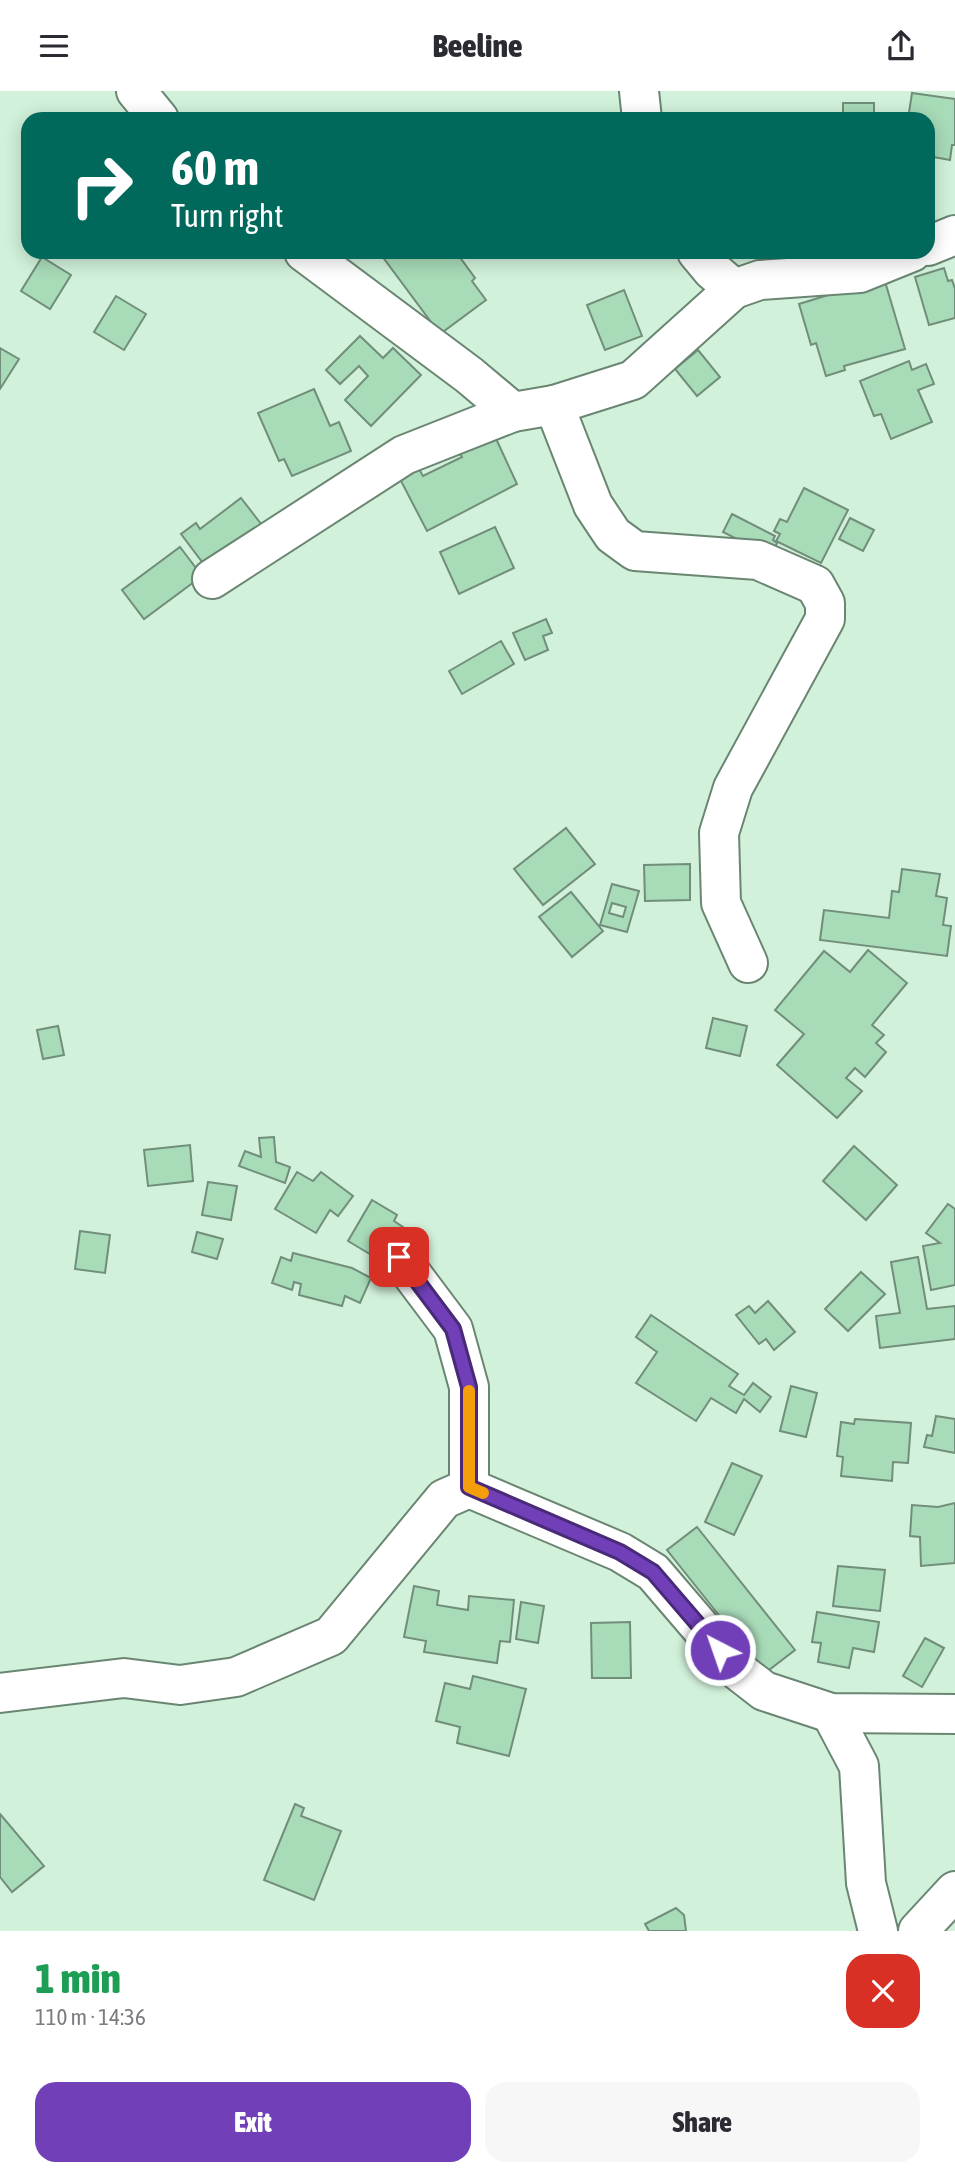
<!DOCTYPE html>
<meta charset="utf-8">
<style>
body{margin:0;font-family:"Asap Condensed",sans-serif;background:#f7f7f7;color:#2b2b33;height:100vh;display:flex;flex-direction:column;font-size:26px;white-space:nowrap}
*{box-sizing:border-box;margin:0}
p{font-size:23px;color:#7c7c81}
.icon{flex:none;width:38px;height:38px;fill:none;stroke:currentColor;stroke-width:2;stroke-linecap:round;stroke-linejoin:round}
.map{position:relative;height:1840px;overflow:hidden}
.details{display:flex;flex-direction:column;background:#fff;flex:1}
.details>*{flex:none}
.top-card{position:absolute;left:21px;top:21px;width:914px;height:147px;border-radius:21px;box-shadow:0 4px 18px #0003;background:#00695c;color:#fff;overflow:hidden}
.pin{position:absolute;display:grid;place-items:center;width:60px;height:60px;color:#fff;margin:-30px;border-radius:14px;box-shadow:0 4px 10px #0006}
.me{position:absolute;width:77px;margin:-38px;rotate:319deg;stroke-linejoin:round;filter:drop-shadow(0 0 5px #0008)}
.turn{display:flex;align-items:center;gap:24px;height:147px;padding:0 35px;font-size:32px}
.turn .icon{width:91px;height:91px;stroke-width:2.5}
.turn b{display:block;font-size:49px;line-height:60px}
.round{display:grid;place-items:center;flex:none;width:74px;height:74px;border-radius:21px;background:#f7f7f7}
.head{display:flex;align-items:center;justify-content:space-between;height:119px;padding:0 35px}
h1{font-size:42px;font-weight:800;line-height:52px;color:#1e9e55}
.button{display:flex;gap:14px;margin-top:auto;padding:14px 35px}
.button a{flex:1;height:80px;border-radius:21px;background:#7140b8;color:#fff;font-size:28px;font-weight:800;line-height:80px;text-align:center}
.button a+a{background:#f7f7f7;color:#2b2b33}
header{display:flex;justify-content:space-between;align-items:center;height:91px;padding:0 35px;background:#fff;font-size:32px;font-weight:800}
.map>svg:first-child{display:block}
</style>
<header><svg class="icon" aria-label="menu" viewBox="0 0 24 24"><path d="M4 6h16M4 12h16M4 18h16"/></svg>Beeline<svg class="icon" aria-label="share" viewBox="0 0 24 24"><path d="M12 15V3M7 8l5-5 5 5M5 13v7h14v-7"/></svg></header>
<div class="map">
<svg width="955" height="1840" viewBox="0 0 955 1840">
<rect width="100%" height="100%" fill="#d1f1da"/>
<g fill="#a8dbb8" stroke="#718e7a" stroke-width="2" fill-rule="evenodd">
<polygon points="912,2 955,8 955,54 952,54 950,69 928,65 928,28 908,28"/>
<rect x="843" y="12" width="31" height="16"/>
<polygon points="379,161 416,161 417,163 421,161 456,161 475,187 472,190 486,209 440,243"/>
<polygon points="42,166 71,184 50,218 21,200"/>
<polygon points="944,177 948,190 952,189 955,198 955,227 929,234 915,186"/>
<polygon points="884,187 905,258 844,275 845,279 826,285 816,252 811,254 799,213"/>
<polygon points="624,199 642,245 605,259 587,214"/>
<polygon points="116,205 146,223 124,259 94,241"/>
<polygon points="360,245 383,267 393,257 421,284 371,335 345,309 368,285 359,275 340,293 326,279"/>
<polygon points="0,257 19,268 0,298"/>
<polygon points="698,259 720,286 697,305 675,278"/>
<polygon points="909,270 912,279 926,273 934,293 918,299 932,331 891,348 881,323 874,325 860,290"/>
<polygon points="314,298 330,335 339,331 351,360 292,385 284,368 279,370 258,322"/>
<polygon points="492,339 517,393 427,440 400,388 419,378 423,385 462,366 457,357"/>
<polygon points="804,397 848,419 821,472 776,450 780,443 774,440 780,428 787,431"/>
<polygon points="241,407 265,438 209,480 181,443 196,432 200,438"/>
<polygon points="732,423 775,445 773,449 777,452 771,465 723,441"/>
<polygon points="850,427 874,439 863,460 839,448"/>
<polygon points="495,436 514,477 459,503 440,461"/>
<polygon points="180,456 202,485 144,528 122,499"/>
<polygon points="546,528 552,542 543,545 548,559 525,569 513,542"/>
<polygon points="501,550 514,573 462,603 449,580"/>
<polygon points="566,737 595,773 543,814 514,778"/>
<polygon points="690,773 690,809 645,810 644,774"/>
<polygon points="902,778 940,783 936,805 947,807 943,834 951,835 947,865 820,849 824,819 889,827 892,800 899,801"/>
<path d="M612,793l27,7 -12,41 -27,-7zM612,812l14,4 -3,10 -14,-4z"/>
<polygon points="571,801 603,840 572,866 539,826"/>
<polygon points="868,859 907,892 872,934 884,944 876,952 886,961 865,986 855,977 846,987 862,1000 837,1027 777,974 804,943 775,919 824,860 850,881"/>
<polygon points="713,927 747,935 740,965 706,957"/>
<polygon points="58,935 64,964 43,968 37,939"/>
<polygon points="274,1046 276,1071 290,1076 285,1092 239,1075 245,1060 261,1066 259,1047"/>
<polygon points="190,1054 193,1090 148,1095 144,1059"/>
<polygon points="854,1055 897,1094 866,1129 823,1090"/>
<polygon points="297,1081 313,1090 321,1081 353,1105 338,1125 330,1119 316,1142 275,1118"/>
<polygon points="208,1091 237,1095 231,1129 202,1124"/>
<polygon points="372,1109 397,1124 394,1130 403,1136 387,1161 379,1155 373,1165 348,1150"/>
<polygon points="948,1113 955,1118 955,1194 931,1199 923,1155 940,1152 926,1142"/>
<polygon points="80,1140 110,1144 105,1182 75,1178"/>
<polygon points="197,1141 223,1148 217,1168 192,1161"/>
<polygon points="293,1162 352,1177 371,1187 360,1212 345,1205 342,1215 299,1204 301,1193 294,1191 292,1199 272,1192 281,1166 291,1170"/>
<polygon points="918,1166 927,1218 955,1215 955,1248 880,1257 876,1225 900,1222 891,1171"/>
<polygon points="861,1181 885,1203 848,1240 825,1218"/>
<polygon points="768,1210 795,1241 774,1259 766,1248 759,1253 736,1224 749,1215 755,1222"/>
<polygon points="651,1224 738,1283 729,1295 744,1304 753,1292 771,1306 760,1321 744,1308 736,1322 711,1307 696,1330 636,1292 657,1261 636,1246"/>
<polygon points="791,1295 817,1302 806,1346 780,1340"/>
<polygon points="936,1325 955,1328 955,1362 924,1356 927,1344 932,1345"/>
<polygon points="855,1328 911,1332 908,1372 893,1371 892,1390 841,1385 843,1366 837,1365 841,1331 854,1333"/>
<polygon points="732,1372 762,1385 734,1444 705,1431"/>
<polygon points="955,1412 955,1472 921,1475 920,1446 910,1445 912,1414 938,1416"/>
<polygon points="697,1436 795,1559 765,1582 667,1459"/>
<polygon points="838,1475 885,1479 880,1520 833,1515"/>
<polygon points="414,1495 439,1500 437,1514 468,1519 469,1505 514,1509 510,1551 500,1550 497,1572 424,1561 426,1550 404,1546"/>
<polygon points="521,1511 544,1515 538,1552 516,1548"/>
<polygon points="817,1521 879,1531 874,1561 853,1557 849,1577 818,1571 821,1552 812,1551"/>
<polygon points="630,1531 631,1587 592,1587 591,1532"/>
<polygon points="925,1547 944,1557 922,1596 903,1585"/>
<polygon points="473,1585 526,1598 509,1665 457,1652 460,1636 436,1630 445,1592 470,1598"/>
<polygon points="295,1713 304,1717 301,1725 341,1740 314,1809 264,1789"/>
<polygon points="0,1723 44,1775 12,1801 0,1786"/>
<polygon points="676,1817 684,1824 686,1840 649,1840 645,1833"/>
</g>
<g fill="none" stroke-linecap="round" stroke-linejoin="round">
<defs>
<g id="minor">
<polyline points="136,0 159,28"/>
<polyline points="639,0 642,28"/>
<polyline points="928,155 955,144"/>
<polyline points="304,161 469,284 513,321"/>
<polyline points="697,161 712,179 734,198"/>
<polyline points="554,314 593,414 613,444 635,460 758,469 815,494 825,512 825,528 733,697 719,742 721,812 748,872"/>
<polyline points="212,488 404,364 513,321 554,314 633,289 734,198 760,189 860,182 912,161"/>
<polyline points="399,1166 453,1238 469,1296 469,1397"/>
<polyline points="0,1602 124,1587 180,1594 236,1586 331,1545 444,1408 469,1397 620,1461 653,1481 737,1579 764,1600 831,1622 955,1623"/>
<polyline points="831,1622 859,1675 866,1792 878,1840"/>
<polyline points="918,1840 955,1800"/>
</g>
</defs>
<use href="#minor" stroke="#6a8672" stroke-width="42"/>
<use href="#minor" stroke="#fff" stroke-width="38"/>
</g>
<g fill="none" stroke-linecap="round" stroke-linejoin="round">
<defs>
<polyline id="route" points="399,1166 453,1238 469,1296 469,1396 620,1461 653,1481 720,1559"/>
</defs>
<use href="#route" stroke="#492a78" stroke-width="18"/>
<use href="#route" stroke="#7140b8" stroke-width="12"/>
<polyline stroke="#f59e0b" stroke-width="12" points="469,1300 469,1396 483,1402"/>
</g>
</svg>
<div class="pin" style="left:399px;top:1166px;background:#d93025"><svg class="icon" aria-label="arrive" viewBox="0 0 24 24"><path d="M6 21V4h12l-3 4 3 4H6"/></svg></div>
<svg class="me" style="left:720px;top:1559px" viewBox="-20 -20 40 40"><circle r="17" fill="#7140b8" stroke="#fff" stroke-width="3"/><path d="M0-11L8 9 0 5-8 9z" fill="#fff"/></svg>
<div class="top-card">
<div class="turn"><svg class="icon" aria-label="right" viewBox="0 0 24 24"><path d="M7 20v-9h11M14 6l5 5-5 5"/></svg><div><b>60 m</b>Turn right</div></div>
</div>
</div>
<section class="details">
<div class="head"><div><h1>1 min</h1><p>110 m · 14:36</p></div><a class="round" style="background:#d93025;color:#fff"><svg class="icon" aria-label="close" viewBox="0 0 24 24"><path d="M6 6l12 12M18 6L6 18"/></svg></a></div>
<div class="button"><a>Exit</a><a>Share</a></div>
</section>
